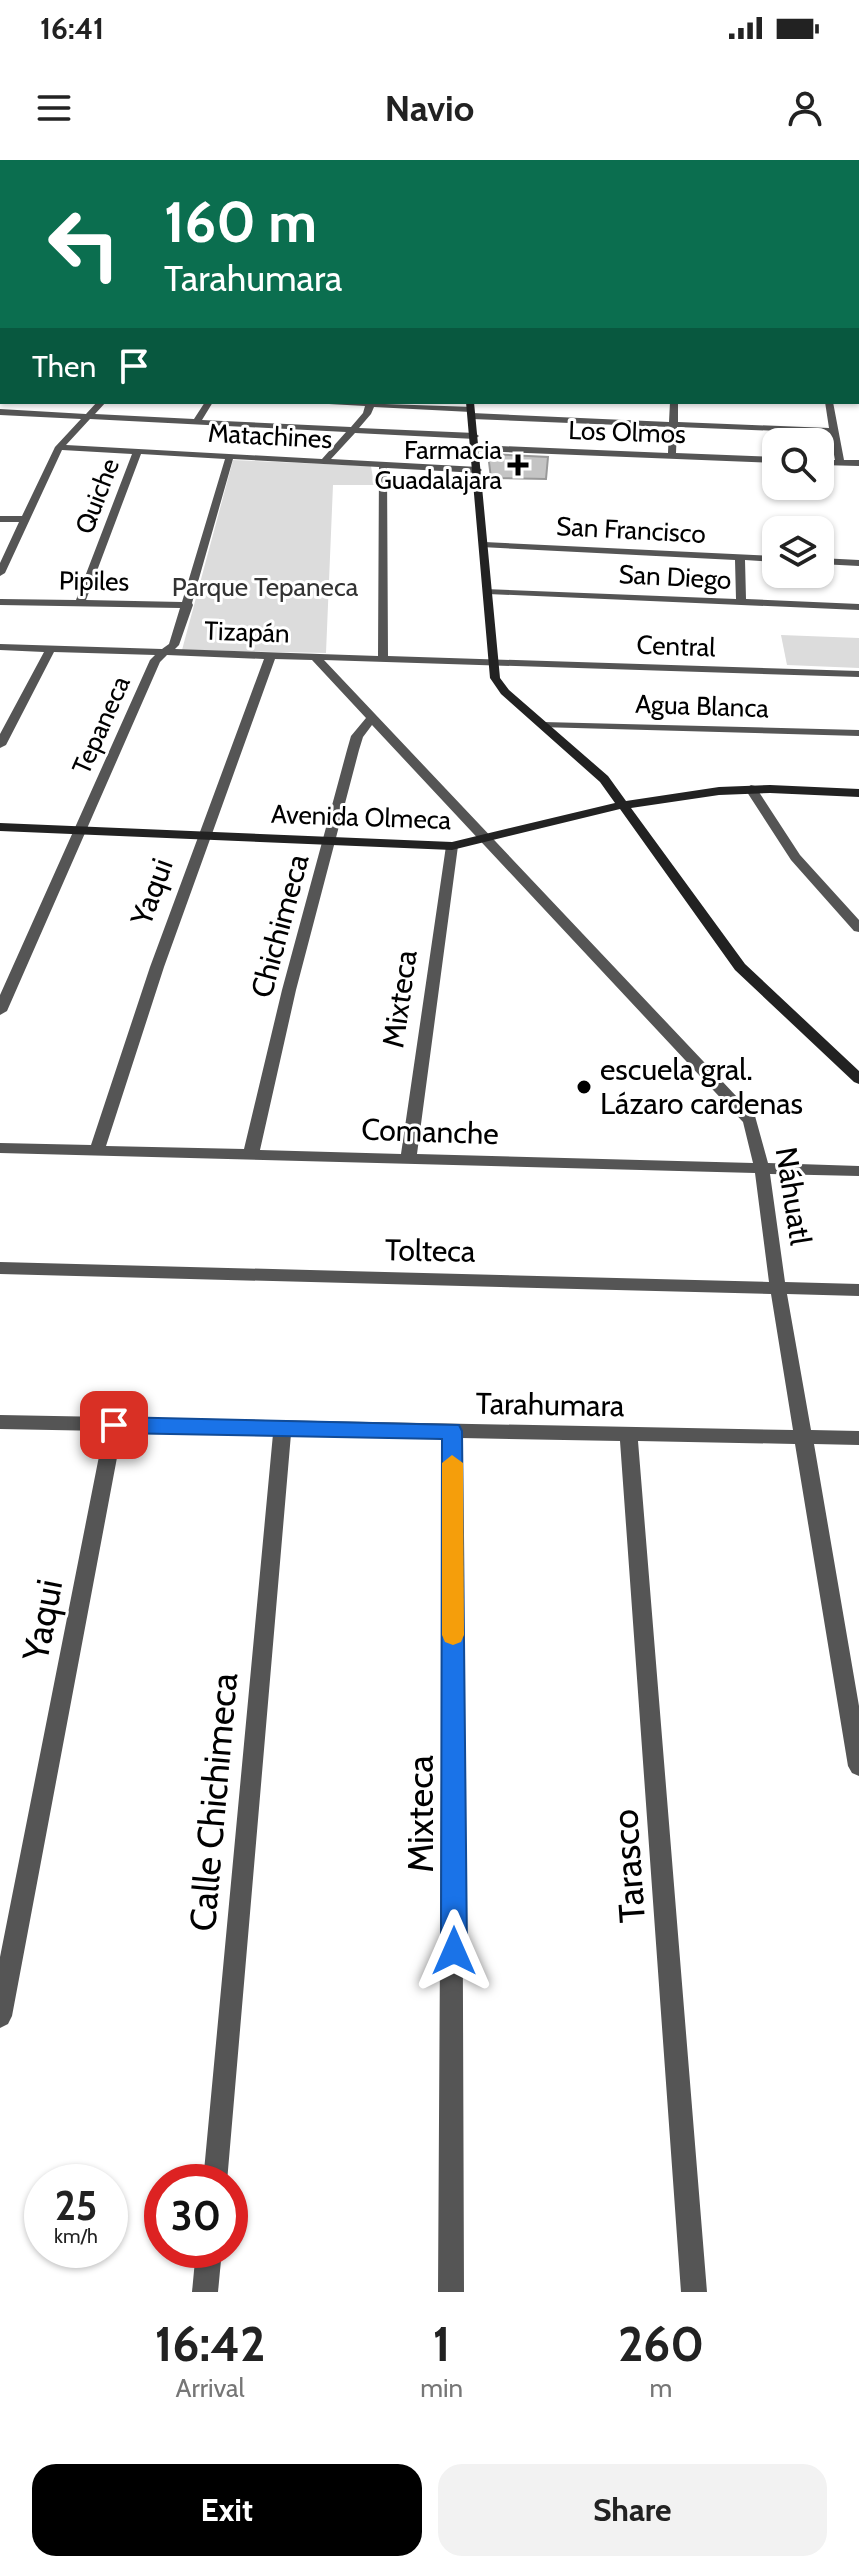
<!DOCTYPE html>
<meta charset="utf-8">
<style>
body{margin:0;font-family:Cabin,sans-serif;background:#f2f2f2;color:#222;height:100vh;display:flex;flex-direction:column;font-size:30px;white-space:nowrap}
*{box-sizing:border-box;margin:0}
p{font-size:26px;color:#767676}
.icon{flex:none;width:44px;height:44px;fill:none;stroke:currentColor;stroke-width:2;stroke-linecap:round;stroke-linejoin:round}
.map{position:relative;height:2132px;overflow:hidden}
.sheet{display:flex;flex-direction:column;background:#fff;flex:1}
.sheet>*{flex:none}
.top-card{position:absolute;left:0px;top:0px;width:860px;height:244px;box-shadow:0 2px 6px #0004;background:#0b6e4f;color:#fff;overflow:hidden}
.tools{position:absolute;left:762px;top:268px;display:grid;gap:16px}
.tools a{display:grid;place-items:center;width:72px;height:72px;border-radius:16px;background:#fff;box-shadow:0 2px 6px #0004;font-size:40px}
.speed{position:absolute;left:24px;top:2004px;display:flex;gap:16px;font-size:40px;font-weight:700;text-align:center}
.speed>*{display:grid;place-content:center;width:104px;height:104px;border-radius:50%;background:#fff;box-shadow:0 2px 6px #0004;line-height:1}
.speed small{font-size:20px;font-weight:400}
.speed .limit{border:12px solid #d22;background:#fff;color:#111}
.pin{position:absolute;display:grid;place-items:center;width:68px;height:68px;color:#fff;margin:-34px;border-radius:16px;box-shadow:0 4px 12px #0006}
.me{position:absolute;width:88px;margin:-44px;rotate:0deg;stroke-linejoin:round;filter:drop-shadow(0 0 6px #0008)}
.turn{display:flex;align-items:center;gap:28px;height:168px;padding:0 32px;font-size:36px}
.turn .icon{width:104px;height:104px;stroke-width:2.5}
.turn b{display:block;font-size:56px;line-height:68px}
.then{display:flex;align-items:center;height:76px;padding:0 32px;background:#0003;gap:16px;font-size:30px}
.eta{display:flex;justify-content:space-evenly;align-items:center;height:136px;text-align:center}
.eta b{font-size:48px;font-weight:700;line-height:56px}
.action{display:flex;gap:16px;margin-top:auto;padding:16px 32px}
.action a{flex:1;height:92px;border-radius:24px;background:#000;color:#fff;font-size:32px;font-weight:700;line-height:92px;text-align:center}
.action a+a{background:#f2f2f2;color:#222}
.status{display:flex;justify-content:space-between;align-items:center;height:56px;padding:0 40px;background:#fff;direction:ltr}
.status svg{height:22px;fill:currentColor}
header{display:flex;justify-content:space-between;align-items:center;height:104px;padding:0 32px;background:#fff;font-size:36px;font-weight:700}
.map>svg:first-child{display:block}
</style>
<div class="status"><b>16:41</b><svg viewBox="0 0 49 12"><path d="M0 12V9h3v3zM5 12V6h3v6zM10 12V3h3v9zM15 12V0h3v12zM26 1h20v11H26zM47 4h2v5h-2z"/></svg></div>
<header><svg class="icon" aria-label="menu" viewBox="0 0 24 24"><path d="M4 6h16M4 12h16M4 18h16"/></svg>Navio<svg class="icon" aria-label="person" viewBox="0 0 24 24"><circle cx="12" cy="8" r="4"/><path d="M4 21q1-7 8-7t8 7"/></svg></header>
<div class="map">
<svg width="859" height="2132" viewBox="0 0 859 2132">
<rect width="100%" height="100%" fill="#fff"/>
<g fill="#dcdcdc">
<polygon points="233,300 371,306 374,325 333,325 326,493 182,490"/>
<polygon points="781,475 859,478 859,508 787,505"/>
</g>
<polygon fill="#c4c4c4" stroke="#999" stroke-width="2" points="488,294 548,297 546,319 491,318"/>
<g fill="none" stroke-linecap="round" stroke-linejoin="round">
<g fill="#555" fill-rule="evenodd">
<rect x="354" y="0" width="6" height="2"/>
<rect x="405" y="0" width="6" height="2"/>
<polygon points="453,0 459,0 460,2 454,2"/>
<rect x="502" y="0" width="6" height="2"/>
<polygon points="552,0 558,0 559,2 553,2"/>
<rect x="602" y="0" width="6" height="2"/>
<rect x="858" y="22" width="1" height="4"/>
<polygon points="2,27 2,32 0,33 0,28"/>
<rect x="0" y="57" width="2" height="4"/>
<polygon points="0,90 2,90 0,96"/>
<rect x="858" y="213" width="1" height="4"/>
<rect x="0" y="222" width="2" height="4"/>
<path d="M97,242h9l-11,12 99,5 11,-17h8l-11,18 149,7 12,-14 2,-7 -36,-2 -4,-2 149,5v4l-3,1 -97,-5 -3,7 -12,14 116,5 4,3 -4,3 -120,-6 -24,26 147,8 4,3 -4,3 -91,-5 1,188 471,15v6l-535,-17 431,456 13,47 91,3v10l-89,-2 15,108 74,2v12l-72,-2 24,136 48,1v14l-45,-1 45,262v70l-7,-3 -4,-7 -53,-322 -157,-3 69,851h-26l-61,-851 -159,-3 3,854h-26l5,-855 -152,-3 -64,748h-24l70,-748 -151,-3 -110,585 -4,8 -8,4v-71l104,-526 -104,-2v-14l793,15 -22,-136 -771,-20v-12l769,20 -14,-109 -755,-20v-10l91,2 59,-178 114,-308 -97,-4 -7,7 -153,349 -7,4v-20l150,-335 5,-5 -101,-3 -48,93 -6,3v-14l44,-82 -44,-2v-6l162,5 7,-5 11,-36 -180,-3v-6l76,1 56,-146 -70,-4 -57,123 -5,3v-13l19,-41h-19v-6h22l33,-69 26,-28 -81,-4v-6l86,5zM90,259l256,13 -24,27 -256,-14zM141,294l84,5 -43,143 -96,-2zM233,299l146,8 -1,189 -203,-7 4,-4 14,-40 -1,-2zM275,499l37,1 54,58 -15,18 -4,14 -65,240 -38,159 -138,-3 58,-179zM372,565l371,397 10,41 -336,-9 41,-308 -6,-4 -6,4 -45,308 -141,-4 36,-160 63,-240 4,-13z"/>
<polygon points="670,242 678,242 678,262 829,268 825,242 833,242 844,300 859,300 859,306 820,305 820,299 835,300 830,273 677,267 676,293 776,297 776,303 476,291 472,288 476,285 668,293 669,267 472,259 468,256 472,253 669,262"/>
<polygon points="484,382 776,396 776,402 745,400 746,439 859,444 859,450 488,434 483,431 484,429 736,439 735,400 481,387 481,383"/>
<polygon points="820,398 859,400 859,406 820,404"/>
<polygon points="543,562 859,570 859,576 539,567 539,563"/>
<polygon points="751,625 755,626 800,695 859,760 859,772 854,771 791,700 745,629"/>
<polygon points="196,2090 222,2090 218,2132 192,2132"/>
</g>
<g fill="#222" fill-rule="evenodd">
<rect x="293" y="0" width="6" height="2"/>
<rect x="0" y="143" width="2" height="4"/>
<rect x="858" y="185" width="1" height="4"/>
<polygon points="466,242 474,242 500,518 509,530 608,616 626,641 719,627 770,625 859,629 859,637 770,633 719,635 631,648 745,804 859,911 859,924 854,922 735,810 620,649 452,690 0,671 0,663 452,682 615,643 600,622 501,534 490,518"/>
</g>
</g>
<polygon fill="#1a73e8" stroke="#114b97" stroke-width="2" points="114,1257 459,1265 462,1271 467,1791 463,1800 454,1804 445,1800 441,1791 442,1279 114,1273 103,1265"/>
<polygon fill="#f59e0b" points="452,1295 463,1303 464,1475 461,1482 453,1485 445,1482 442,1475 442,1303"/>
<g fill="#000" stroke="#fff" stroke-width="3">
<path d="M514 293h8v8h8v8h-8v8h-8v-8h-8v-8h8z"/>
<circle cx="584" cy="927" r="8"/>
</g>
<g text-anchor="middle" stroke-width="6" stroke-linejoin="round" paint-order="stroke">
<g font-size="26" fill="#000" stroke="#fff">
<text transform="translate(627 272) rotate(2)" y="9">Los Olmos</text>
<text transform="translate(270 276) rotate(3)" y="9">Matachines</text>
<text transform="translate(97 336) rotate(-69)" y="9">Quiche</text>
<text transform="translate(631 370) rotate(3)" y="9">San Francisco</text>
<text transform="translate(675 417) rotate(3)" y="9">San Diego</text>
<text transform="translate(94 421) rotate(1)" y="9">Pipiles</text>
<text transform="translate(247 472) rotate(2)" y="9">Tizapán</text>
<text transform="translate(676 486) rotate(2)" y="9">Central</text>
<text transform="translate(702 546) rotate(2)" y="9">Agua Blanca</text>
<text transform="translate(101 565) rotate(-66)" y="9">Tepaneca</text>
<text transform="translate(361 657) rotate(2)" y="9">Avenida Olmeca</text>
</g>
<g font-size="26" fill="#000" stroke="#fff" text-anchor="end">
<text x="502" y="299">Farmacia<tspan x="502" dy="30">Guadalajara</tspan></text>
</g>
<g font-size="26" fill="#333" stroke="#fff">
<text x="265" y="436">Parque Tepaneca</text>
</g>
<g font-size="30" fill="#000" stroke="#fff">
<text transform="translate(152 732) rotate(-70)" y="10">Yaqui</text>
<text transform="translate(280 766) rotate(-75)" y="10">Chichimeca</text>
<text transform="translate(400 839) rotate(-82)" y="10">Mixteca</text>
<text transform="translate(430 972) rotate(2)" y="10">Comanche</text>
<text transform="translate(793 1036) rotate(81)" y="10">Náhuatl</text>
<text transform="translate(430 1091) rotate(1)" y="10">Tolteca</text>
<text transform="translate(550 1245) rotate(1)" y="10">Tarahumara</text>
</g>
<g font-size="30" fill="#000" stroke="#fff" text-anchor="start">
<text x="600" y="920">escuela gral.<tspan x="600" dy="34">Lázaro cardenas</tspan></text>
</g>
<g font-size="36" fill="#000" stroke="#fff">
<text transform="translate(42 1460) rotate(-79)" y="13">Yaqui</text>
<text transform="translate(213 1642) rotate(-85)" y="13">Calle Chichimeca</text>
<text transform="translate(420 1654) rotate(-90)" y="13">Mixteca</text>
<text transform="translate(628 1706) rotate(-94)" y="13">Tarasco</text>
</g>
</g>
</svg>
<div class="tools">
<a><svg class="icon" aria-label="search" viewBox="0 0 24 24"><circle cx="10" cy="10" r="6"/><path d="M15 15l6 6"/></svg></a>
<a><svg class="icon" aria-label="layers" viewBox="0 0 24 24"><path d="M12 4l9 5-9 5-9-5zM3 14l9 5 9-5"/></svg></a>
</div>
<div class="speed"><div>25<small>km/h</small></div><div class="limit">30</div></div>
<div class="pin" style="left:114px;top:1265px;background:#d93025"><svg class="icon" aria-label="arrive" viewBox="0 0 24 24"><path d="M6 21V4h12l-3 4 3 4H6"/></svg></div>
<svg class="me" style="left:454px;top:1791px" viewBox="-20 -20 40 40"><path d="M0-17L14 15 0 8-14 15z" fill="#1a73e8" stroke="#fff" stroke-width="4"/></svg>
<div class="top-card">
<div class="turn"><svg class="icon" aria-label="left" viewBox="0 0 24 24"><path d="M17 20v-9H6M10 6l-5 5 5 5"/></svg><div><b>160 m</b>Tarahumara</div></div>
<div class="then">Then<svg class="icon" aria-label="arrive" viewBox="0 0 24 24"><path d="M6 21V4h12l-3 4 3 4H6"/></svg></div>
</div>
</div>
<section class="sheet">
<div class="eta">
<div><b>16:42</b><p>Arrival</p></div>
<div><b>1</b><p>min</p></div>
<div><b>260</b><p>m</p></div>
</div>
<div class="action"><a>Exit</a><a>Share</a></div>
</section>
